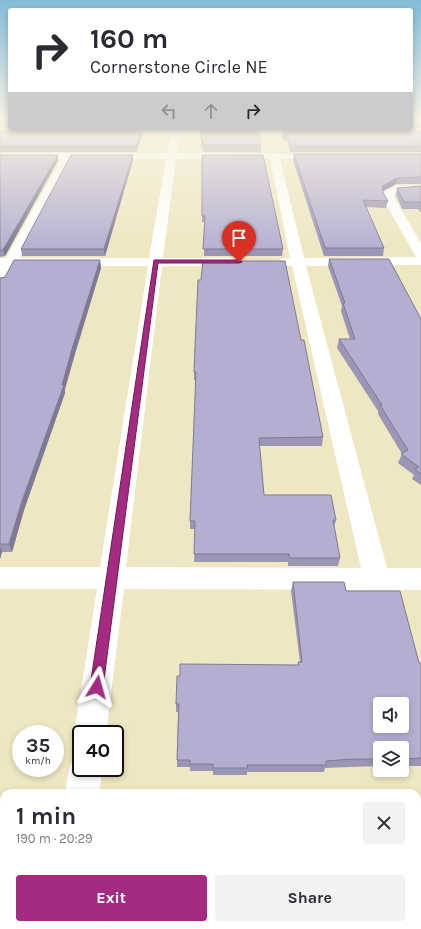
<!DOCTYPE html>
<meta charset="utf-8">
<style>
body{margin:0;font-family:Karla,sans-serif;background:#f2f2f3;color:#2b2b33;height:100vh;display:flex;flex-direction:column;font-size:15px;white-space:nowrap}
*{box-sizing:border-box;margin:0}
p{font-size:13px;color:#7c7c81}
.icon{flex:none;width:22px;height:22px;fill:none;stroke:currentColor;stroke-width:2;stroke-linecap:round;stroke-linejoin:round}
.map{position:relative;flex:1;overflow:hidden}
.details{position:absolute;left:0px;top:789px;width:421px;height:140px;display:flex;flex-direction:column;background:#fff;border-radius:12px 12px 0 0;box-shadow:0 2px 6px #0003}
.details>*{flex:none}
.top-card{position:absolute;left:8px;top:8px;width:405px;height:122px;border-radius:4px;box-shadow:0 2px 6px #0003;background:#fff;color:#2b2b33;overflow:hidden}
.fabs{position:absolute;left:373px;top:697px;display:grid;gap:8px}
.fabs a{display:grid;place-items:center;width:36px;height:36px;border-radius:4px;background:#fff;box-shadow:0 2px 6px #0003;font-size:20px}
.speed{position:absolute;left:12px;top:725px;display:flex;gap:8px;font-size:20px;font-weight:700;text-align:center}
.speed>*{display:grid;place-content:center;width:52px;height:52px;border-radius:50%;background:#fff;box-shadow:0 2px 6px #0003;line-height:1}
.speed small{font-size:10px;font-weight:400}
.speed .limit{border:2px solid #111;border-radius:6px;background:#fff;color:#111}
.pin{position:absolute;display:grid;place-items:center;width:34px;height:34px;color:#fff;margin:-41px -17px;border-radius:50% 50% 50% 0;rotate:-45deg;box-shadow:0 0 4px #0007}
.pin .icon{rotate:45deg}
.me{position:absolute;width:44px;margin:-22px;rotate:8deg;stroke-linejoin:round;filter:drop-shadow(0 0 3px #0008)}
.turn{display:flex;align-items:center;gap:14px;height:84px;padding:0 16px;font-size:18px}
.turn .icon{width:52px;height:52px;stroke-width:2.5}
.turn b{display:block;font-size:28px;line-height:34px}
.lanes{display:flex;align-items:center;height:38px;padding:0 16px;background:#0003;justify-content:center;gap:20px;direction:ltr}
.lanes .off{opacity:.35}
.round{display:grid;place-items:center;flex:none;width:42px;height:42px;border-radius:4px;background:#f2f2f3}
.overview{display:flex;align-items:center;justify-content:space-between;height:68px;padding:0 16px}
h1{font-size:24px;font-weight:700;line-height:30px}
.button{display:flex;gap:8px;margin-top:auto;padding:8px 16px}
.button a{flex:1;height:46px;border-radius:4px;background:#a42b81;color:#fff;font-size:16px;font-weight:700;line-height:46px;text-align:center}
.button a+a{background:#f2f2f3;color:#2b2b33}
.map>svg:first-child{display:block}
</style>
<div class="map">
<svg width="421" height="929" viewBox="0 0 421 929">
<rect width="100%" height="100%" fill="#efe6c2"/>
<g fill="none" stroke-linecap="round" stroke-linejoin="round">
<g fill="#fff" fill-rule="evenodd">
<path d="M172,128l143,2v4l-3,1h-132l-3,18 151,1 1,2 -1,2 -4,1h-44l24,99 112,-1 -33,-58 -1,-6 14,-7 25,-1v6l-23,1 -4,2 1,5 26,44v22l-115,1 81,302h34v22l-297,-1 -18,145h-25v13l-2,-2 -5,-11 23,-145h-97v-22h100l48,-301h-133l-10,18 -5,1v-27h6l55,-99h-61v-6h167l3,-18h-58l-5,-3 5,-3zM71,159h95l-17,99h-129zM176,159h94l20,99 -10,1 -2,3 2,3 12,1 69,302 -235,-1 36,-301h71l5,-1 2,-3 -2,-3 -5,-1h-70z"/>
<polygon points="354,128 363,128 366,132 364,134 358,134"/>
<polygon points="81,753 81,768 103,768 99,793 65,793 69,768 74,756"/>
<rect x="0" y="859" width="4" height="38"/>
<rect x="417" y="863" width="4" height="38"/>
<rect x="42" y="925" width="40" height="4"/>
</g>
</g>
<g fill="#9b96b4">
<polygon points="0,121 10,121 10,127 0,128"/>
<polygon points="411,121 421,121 421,128 411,127"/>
<polygon points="0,131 142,136 136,152 0,152"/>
<polygon points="201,131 261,145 261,152 203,152 202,146 201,146"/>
<polygon points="283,131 421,131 421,152 290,152 287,140 284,141 282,136"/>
<polygon points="294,154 421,154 421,184 396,184 383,191 388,201 386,208 366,207 384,248 383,256 324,256 293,160"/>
<polygon points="0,155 58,155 58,160 5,256 0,257"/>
<polygon points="202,155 283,249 282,256 204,256 205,222 202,222"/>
<polygon points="133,160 105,256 22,256 21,249"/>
<polygon points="421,186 421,213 418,209 402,209 396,195 397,188"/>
<polygon points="329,259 421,319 421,485 412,479 414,475 398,463 402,454 378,414 378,411 337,348 339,339 350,339 341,311 342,306 328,266"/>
<polygon points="100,260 101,268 74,357 65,389 65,393 24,510 12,552 2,552 0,559 0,278"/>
<polygon points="301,340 323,437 322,446 259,446 264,495 336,520 334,527 340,558 338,566 288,566 288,562 194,562 195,529 190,529 190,521 196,380 194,380 194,372"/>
<polygon points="293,582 346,591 419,663 421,663 421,766 402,766 402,748 380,748 380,766 350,767 325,768 324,772 247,772 247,775 213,775 213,771 190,771 190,767 177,767 177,760 178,712 176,712 176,704 298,665 298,662 300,662 291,591"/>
</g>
<g fill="#7e7a92">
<polygon points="141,131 142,136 136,152 136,146"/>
<polygon points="287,134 287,140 284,141 284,135"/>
<polygon points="58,155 58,160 5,256 3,250"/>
<polygon points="133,155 133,160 105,256 104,249"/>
<polygon points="397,178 396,184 381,192 382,186"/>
<polygon points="100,260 101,268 74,357 65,389 65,393 24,510 12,552 9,544 22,501 62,385 72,349"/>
<polygon points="0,546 2,552 0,559"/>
</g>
<g fill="#b4afd1" stroke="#7e7a92" fill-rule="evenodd">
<rect x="0" y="121" width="10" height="1"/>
<rect x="411" y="121" width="10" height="1"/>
<polygon points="0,131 141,131 136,146 0,146"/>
<polygon points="201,131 258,131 261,145 202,145 203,140 201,140"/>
<polygon points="283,131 421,131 421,146 291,146 287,134 284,135"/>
<polygon points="294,154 421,154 421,177 397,178 382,186 383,193 388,201 363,200 384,248 325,248"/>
<polygon points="0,155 58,155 3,250 0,250"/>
<polygon points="71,155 133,155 104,249 21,249"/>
<polygon points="202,155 263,155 283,249 203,249 205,216 202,216"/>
<polygon points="421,186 421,204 420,202 404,202 397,188"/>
<polygon points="329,259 389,259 421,319 421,474 415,469 419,467 401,454 408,450 380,405 382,405 339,339 355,339 343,303 345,303"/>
<polygon points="14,260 100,260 72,349 62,385 64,385 22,501 9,544 0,544 0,278 5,277"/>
<polygon points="203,261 285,261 301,340 304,340 323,437 259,438 264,495 331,495 336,520 333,520 340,558 290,558 289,554 194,554 195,521 190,521 196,372 194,372 195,347 198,280 201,280"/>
<path d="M293,582h51l2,9h54l19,72h2v95l-19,1v-11h-22v11h-27l-27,2v4h-79l1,3h-35v-4h-23v-4h-13l2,-56h-3l1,-28h3v-12l119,1 -1,-3h4zM380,704h22v22h-22z"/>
</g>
<linearGradient id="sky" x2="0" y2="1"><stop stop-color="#83bbda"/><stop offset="0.48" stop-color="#f8f4e4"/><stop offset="1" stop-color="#f8f4e4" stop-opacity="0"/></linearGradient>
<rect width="421" height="251" fill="url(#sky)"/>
<polygon fill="#a42b81" stroke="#6b1c54" points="154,260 239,260 242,262 239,263 158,263 103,687 101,692 97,693 92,692 90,687"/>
</svg>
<div class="fabs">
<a><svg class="icon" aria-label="sound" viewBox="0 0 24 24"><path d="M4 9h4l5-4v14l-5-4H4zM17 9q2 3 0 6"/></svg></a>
<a><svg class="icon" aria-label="layers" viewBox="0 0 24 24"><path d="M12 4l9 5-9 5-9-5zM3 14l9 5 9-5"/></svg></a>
</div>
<div class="speed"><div>35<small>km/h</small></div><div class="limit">40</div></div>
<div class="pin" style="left:239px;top:262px;background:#d93025"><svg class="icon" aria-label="arrive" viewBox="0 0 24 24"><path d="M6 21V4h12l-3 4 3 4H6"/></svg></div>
<svg class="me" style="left:97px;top:687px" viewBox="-20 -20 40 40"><path d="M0-17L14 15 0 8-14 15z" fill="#a42b81" stroke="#fff" stroke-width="4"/></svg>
<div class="top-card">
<div class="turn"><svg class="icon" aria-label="right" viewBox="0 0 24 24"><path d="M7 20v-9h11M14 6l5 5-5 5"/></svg><div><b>160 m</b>Cornerstone Circle NE</div></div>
<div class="lanes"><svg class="icon off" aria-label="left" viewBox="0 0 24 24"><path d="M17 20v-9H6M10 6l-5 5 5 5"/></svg><svg class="icon off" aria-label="ahead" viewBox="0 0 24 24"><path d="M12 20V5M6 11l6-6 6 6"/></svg><svg class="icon" aria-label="right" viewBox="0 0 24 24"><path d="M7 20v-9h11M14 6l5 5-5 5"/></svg></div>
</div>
<section class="details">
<div class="overview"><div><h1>1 min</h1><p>190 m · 20:29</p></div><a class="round"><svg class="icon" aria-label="close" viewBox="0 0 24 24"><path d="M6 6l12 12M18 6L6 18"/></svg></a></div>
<div class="button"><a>Exit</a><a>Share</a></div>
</section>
</div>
